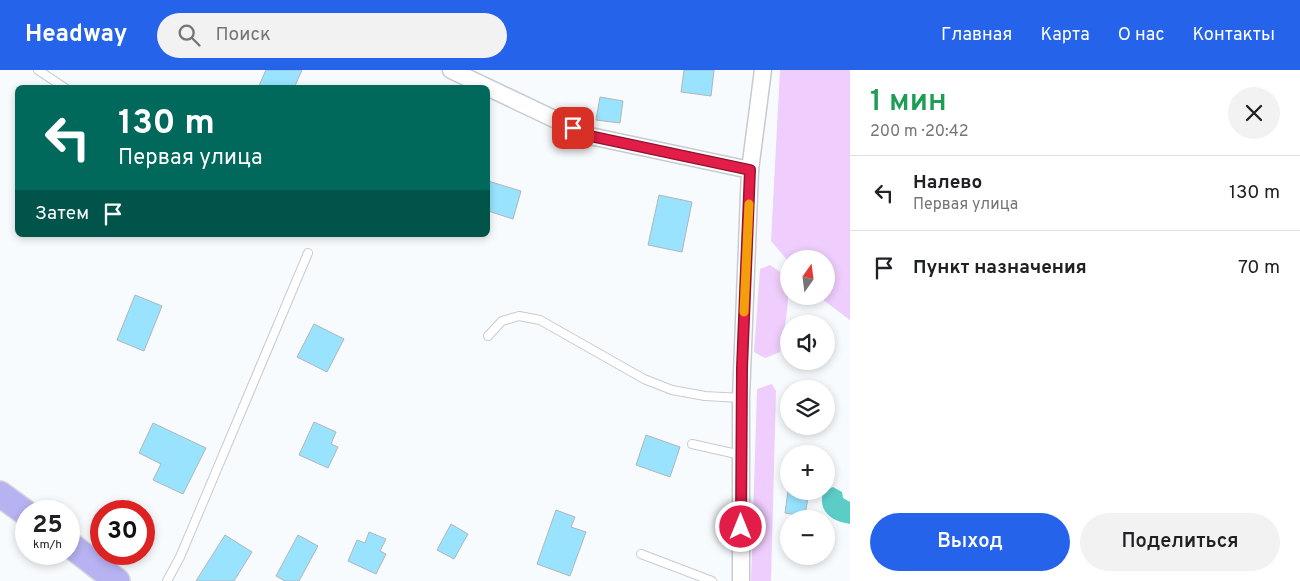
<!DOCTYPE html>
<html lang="ru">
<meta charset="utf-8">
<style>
body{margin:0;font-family:Overpass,sans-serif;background:#f2f2f2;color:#202124;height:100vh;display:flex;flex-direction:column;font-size:19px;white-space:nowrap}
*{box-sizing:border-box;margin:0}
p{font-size:16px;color:#757577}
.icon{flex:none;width:28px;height:28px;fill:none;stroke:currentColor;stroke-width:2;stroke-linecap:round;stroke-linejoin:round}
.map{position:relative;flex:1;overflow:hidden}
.panel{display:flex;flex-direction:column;background:#fff;width:450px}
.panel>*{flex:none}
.banner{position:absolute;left:15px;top:15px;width:475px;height:152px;border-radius:8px;box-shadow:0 2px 8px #0003;background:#00695c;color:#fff;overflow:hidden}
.needle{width:32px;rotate:14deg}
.fabs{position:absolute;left:780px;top:180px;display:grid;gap:10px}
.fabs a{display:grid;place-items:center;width:55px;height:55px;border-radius:50%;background:#fff;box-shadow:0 2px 8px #0003;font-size:25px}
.speed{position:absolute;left:15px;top:430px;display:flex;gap:10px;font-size:25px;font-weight:700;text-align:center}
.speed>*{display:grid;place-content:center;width:65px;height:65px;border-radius:50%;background:#fff;box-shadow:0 2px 8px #0003;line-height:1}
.speed small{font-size:12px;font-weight:400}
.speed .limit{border:8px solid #d22;background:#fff;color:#111}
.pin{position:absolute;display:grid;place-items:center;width:42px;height:42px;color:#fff;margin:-21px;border-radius:10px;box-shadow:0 2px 8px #0006}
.me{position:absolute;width:55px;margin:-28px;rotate:0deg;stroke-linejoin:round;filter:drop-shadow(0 0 4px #0008)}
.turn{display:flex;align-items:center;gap:18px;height:105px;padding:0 20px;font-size:22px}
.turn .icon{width:65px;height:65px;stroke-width:2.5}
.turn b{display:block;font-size:35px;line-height:42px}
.then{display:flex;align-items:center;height:48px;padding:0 20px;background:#0003;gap:10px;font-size:19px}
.round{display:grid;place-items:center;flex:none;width:52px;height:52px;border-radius:26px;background:#f2f2f2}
.overview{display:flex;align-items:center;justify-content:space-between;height:85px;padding:0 20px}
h1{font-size:30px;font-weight:600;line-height:38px;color:#1e9e55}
.action{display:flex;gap:10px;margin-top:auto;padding:10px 20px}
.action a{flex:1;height:58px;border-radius:30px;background:#2563eb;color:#fff;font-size:20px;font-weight:600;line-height:58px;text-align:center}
.action a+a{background:#f2f2f2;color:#202124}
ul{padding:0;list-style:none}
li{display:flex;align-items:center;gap:15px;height:75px;padding:0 20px;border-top:1px solid #e0e0e0}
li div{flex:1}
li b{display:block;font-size:19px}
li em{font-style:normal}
header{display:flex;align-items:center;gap:30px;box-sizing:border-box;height:70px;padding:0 25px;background:#2563eb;color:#fff}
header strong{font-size:24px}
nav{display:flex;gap:28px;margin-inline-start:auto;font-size:18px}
.search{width:350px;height:45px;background:#f2f2f2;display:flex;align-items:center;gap:12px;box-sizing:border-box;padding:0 18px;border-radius:28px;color:#757577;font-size:19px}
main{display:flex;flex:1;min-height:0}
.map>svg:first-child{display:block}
</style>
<header>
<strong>Headway</strong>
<div class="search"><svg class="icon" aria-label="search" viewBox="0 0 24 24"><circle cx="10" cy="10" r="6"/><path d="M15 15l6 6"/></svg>Поиск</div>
<nav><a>Главная</a><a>Карта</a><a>О нас</a><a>Контакты</a></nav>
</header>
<main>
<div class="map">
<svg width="850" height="511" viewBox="0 0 850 511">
<rect width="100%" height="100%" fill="#f8fbfe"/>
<g fill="#efcdfc">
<polygon points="780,0 850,0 850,250 818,226 826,226 826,189 789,189 789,192 771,171"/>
<path d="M770,195l19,13c0,25 -4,50 -9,74l-15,6 -11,-6 6,-83z"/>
<polygon points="772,314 776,321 771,511 751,511 757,319"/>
</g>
<path fill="#5cccc7" d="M833,417l9,5 1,6 7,4v22c-19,-3 -32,-12 -27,-33z"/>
<g fill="#99e3fe" stroke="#b1b6b9">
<polygon points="266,0 302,0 294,18 258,18"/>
<polygon points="684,0 714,0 711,26 681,22"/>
<polygon points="600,27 623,31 620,53 596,50"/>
<polygon points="488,111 521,121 513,149 488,141"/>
<polygon points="659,125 692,132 682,182 648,175"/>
<polygon points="135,225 162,236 144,281 117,270"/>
<polygon points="314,254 344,269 327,302 297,287"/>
<polygon points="314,352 336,362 331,374 338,377 328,398 299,385"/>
<polygon points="153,353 206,378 183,424 153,410 161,394 139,383"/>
<polygon points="646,365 680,377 670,407 636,395"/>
<polygon points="788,421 809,421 805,446 785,443"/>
<polygon points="556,440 575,447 571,457 586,462 570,506 537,494"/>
<polygon points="451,454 468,464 454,489 437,480"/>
<polygon points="369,462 386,469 380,481 386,484 376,504 348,491 357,470 365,473"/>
<polygon points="225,465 252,482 234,511 196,511"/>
<polygon points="298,465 318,476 299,511 285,511 276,506"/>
</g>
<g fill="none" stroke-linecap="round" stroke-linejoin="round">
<defs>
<g id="lane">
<polyline points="38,0 65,18"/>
<polyline points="488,266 502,251 519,246 540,250 644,309 672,320 705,326 741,328"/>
<polyline points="692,374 741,385"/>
<polyline points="641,484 712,511"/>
<polyline points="167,511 180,487 308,183"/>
</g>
<g id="street">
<polyline points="451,0 590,66 750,100"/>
<polyline points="741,511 741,328 750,100 763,0"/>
</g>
<g id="primary">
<polyline points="0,424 26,443"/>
<polyline points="69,474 117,511"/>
</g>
</defs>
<use href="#lane" stroke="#c7cbcf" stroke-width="10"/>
<use href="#street" stroke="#c7cbcf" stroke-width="19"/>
<use href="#primary" stroke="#d8d8d8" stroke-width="28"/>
<use href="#lane" stroke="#fff" stroke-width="8"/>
<use href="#street" stroke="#fff" stroke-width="16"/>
<use href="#primary" stroke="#b7b2f1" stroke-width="25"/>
</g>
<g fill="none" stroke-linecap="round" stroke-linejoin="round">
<defs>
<polyline id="route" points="573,58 590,66 750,100 742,298 741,457"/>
</defs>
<use href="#route" stroke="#92132f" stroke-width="12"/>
<use href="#route" stroke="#e11d48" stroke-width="9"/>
<polyline stroke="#f59e0b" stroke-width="9" points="744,242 749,134"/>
</g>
</svg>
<div class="fabs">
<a><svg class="needle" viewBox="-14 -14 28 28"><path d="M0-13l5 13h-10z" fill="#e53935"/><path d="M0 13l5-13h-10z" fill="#757577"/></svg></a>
<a><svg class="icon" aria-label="sound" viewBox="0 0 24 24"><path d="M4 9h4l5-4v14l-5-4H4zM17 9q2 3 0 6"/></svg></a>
<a><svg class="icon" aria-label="layers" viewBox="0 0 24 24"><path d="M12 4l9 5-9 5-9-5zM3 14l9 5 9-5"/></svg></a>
<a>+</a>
<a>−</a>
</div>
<div class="speed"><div>25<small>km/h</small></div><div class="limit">30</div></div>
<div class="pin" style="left:573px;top:58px;background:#d93025"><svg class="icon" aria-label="arrive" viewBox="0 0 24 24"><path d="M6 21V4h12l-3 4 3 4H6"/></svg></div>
<svg class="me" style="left:741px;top:457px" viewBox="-20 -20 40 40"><circle r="17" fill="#e11d48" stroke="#fff" stroke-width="3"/><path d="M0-11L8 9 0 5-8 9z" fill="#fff"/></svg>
<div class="banner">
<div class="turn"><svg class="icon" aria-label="left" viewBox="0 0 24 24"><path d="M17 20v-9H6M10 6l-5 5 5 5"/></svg><div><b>130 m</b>Первая улица</div></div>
<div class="then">Затем<svg class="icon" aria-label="arrive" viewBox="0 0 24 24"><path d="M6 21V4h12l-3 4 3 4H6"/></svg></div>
</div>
</div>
<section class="panel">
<div class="overview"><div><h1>1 мин</h1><p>200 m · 20:42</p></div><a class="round"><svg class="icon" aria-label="close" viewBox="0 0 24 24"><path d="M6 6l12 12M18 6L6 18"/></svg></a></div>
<ul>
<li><svg class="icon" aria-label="left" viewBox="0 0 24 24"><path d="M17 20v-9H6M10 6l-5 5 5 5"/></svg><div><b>Налево</b><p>Первая улица</p></div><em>130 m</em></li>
<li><svg class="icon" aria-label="arrive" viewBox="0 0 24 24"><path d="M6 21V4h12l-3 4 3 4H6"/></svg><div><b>Пункт назначения</b></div><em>70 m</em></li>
</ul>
<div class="action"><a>Выход</a><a>Поделиться</a></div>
</section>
</main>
